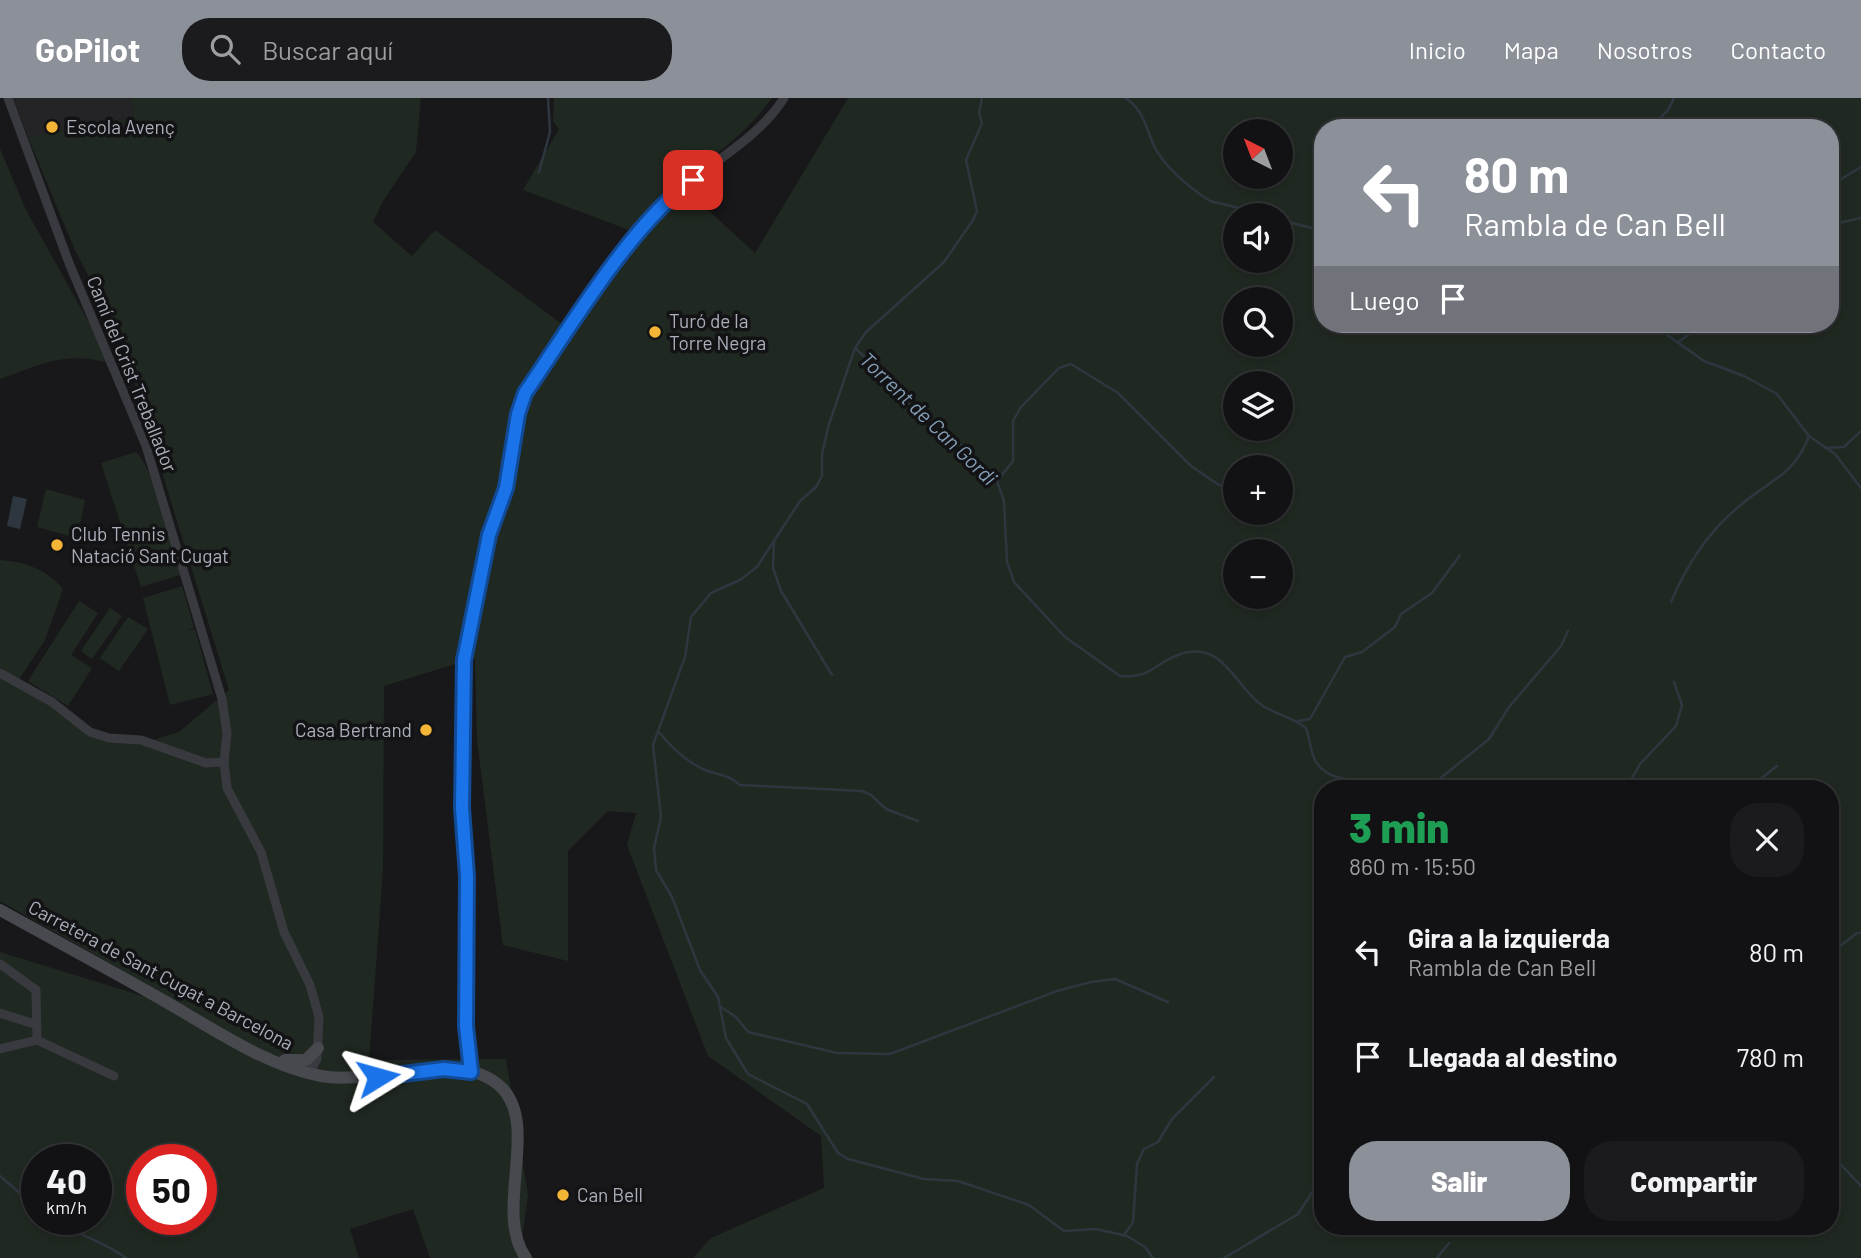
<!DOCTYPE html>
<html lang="es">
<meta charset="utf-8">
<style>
body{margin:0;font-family:Barlow,sans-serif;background:#1b1b1d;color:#f1f3f6;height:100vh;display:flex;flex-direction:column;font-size:26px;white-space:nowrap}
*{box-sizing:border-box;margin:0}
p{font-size:23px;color:#9c9ea0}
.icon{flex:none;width:38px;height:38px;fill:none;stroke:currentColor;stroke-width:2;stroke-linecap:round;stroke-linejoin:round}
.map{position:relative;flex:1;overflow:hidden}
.details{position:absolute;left:1314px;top:682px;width:525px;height:455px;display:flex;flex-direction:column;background:#121214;border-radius:28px;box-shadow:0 4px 10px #0003,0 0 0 2px #313234}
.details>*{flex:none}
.guide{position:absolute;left:1314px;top:21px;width:525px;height:214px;border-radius:28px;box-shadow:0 4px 10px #0003,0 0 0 2px #313234;background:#8c9099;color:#fff;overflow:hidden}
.needle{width:46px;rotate:318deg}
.tools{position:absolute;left:1223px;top:21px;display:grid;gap:14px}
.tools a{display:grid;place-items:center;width:70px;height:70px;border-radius:50%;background:#121214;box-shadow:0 4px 10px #0003,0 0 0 2px #313234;font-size:35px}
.speed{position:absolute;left:21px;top:1046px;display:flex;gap:14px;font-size:35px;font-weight:700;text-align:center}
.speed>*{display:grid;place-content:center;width:91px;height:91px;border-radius:50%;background:#121214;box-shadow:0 4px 10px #0003,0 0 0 2px #313234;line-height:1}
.speed small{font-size:18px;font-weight:400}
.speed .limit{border:10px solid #d22;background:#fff;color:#111}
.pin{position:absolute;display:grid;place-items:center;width:60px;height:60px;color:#fff;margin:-30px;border-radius:14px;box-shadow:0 4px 10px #0006}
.me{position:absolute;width:77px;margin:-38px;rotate:82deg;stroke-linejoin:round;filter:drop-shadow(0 0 5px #0008)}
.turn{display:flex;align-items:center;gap:24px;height:147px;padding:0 35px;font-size:32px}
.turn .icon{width:91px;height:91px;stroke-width:2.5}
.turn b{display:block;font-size:49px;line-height:60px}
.then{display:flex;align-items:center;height:66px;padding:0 35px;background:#0003;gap:14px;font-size:26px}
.round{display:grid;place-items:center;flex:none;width:74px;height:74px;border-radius:28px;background:#1b1b1d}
.overview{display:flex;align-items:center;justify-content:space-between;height:119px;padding:0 35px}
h1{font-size:42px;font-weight:800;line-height:52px;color:#1e9e55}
.cta{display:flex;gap:14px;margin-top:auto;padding:14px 35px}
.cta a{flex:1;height:80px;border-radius:28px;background:#8c9099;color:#fff;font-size:28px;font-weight:800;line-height:80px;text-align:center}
.cta a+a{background:#1b1b1d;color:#f1f3f6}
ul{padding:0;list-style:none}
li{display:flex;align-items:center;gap:21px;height:105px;padding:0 35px}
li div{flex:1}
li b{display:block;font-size:26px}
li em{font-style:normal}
header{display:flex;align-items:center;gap:42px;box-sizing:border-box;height:98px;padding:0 35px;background:#8c9099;color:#fff}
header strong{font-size:33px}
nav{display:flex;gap:38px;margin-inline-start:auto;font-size:24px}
.search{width:490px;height:63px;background:#1b1b1d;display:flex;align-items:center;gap:18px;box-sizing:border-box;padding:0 24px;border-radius:28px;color:#9c9ea0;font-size:26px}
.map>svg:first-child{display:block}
</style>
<header>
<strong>GoPilot</strong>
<div class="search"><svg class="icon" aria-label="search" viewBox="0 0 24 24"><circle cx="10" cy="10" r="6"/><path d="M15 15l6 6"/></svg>Buscar aquí</div>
<nav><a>Inicio</a><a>Mapa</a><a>Nosotros</a><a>Contacto</a></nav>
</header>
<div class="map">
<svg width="1861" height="1160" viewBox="0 0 1861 1160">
<rect width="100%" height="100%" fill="#18181a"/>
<polygon fill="#242427" points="13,0 130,0 134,19 28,39"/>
<g fill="#202921" fill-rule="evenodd">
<path d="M130,0h291l-5,54 -33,49 -10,21 39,34 23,-26 139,103 69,-94 -14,-9 -106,-40 36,-61 -6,-8 1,-23h218c-24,34 -61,61 -95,84l78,71 93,-155h1013v1160h-1168l18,-20 113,-50 -3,-52 -113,-80 -81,-211 9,-32 -28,-2 -40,40v110l-65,-16 -26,-205 -2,-82 -91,28 -1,184 -14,190 137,-1 22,136 -9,63h-89l-17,-49 -63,20 9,29h-359v-306l198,61 -198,-112v-341c26,2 46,9 63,29l-18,51 -27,41 72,51 51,8 -3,5 41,-13 50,-42 -108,-351 -47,-91 -46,-111 106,-20zM1323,30h507v196h-507zM1236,33h45v46h-45zM1236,117h45v46h-45zM1236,201h45v46h-45zM1236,285h45v46h-45zM1236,369h45v46h-45zM1236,453h45v46h-45zM1323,691h507v438h-507zM37,1062h59v60h-59zM142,1062h59v60h-59z"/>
<path d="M0,51l26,61 86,154c-45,-14 -70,0 -112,15z"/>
<path d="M136,354c22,23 34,91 44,123l-39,12 -40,-124z"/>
<polygon points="46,391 85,402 77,440 37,429"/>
<polygon points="182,488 194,530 186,533 195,531 213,596 170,607 143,500"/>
<polygon points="79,503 98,515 71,557 92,570 68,608 28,583"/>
<polygon points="110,510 122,518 92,561 81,553"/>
<polygon points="128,519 148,531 119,573 100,560"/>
</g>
<polygon fill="#2e373f" points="13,398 27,401 20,431 7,428"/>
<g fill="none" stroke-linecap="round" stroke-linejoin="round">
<g stroke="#2e373f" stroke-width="2.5">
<polyline points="982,0 979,15 982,25 966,62 977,113 973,122 944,164 866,234 855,250 829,326 822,356 822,378 816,389 800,403 757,469 740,482 711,495 691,519 685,559 653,647 661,719 654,750 656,772 672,799 700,872 718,899 726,940 748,976 807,1006 838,1055 848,1061 924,1081 958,1083 1029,1107 1064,1133 1096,1131 1127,1138 1145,1149 1153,1160"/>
<path d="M1125,0c19,11 21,31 30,50 12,21 35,40 55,53l59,14"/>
<polyline points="1651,30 1668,12 1674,0"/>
<polyline points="539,74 550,34 548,0"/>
<polyline points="1830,94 1838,83 1861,69"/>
<polyline points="1281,122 1323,133"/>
<polyline points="1830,127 1861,120"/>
<polyline points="1642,226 1660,232 1704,263 1744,278 1777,296 1809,338 1835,356 1861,390"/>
<polyline points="1678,244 1704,226"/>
<path d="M855,250l32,30 27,31 35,25 48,47 7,20 3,61 7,20 51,55 55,39c31,3 33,-12 58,-21 46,-17 57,33 85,51 14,9 29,11 43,22 4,11 4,22 9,32 14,27 58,20 83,20l6,9"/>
<polyline points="1825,350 1844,349 1861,333"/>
<polyline points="998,382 1013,363 1013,323 1021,309 1059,270 1071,266 1118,295 1191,368 1219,387 1236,392"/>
<polyline points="774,442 773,470 781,493 832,577"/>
<path d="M1671,504c16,-38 39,-73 72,-99 29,-24 52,-29 66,-67"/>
<polyline points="1298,623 1310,621 1345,559 1362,554 1395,529 1401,516 1432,495 1460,457"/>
<path d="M658,633c12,15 29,31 47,39 15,6 21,3 35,15l122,6 9,4 15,14 32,12"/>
<polyline points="1427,691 1489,641 1509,609 1561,548 1568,533"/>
<polyline points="1626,691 1640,666 1676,628 1682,607 1674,584"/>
<polyline points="1748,691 1777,668"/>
<polyline points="1830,856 1857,835 1861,835"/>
<polyline points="721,909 736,919 748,934 837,955 890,956 1057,893 1091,884 1115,881 1168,904"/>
<polyline points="1830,1055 1861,1088"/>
<polyline points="0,1078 37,1110"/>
<path d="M54,1122c24,15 49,21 72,38"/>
<polyline points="1124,1137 1133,1124 1137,1066 1144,1051 1158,1044 1172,1021 1214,979"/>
<polyline points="1224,1160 1298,1116 1313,1093"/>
<polyline points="1437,1160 1449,1145"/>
</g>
<g stroke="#393a3f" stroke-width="9">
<polyline points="8,0 69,165 146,348 222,601 227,635 224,664 227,690 261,754 284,834 310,887 319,919 317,961 309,975"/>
<polyline points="0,575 52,604 90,634 109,640 141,642 206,665 224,664"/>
<polyline points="0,866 36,892 37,942"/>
<polyline points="0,915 37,927"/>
<polyline points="0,951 37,942 114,978"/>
<path d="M471,974l-5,-46 1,-150 -5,-68 2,-148 25,-125 18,-47 11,-74 7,-21 129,-178c36,-43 100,-69 130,-117"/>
</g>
<g stroke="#47494f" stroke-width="12">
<path d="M0,812c56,31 112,61 168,93 47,27 99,63 153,73 53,10 139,-30 181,12 38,39 -9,124 24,170"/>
<polyline points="285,962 306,962 318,950"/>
</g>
</g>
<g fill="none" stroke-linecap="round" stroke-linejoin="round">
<defs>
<path id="route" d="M378,979l66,-8 27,3 -5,-46 1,-150 -5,-68 2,-148 25,-125 17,-47 12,-74 7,-21c43,-62 107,-171 168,-213"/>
</defs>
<use href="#route" stroke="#114b97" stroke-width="18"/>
<use href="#route" stroke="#1a73e8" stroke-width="12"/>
</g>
<g fill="#f4b537" stroke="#131315" stroke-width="2.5">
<circle cx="52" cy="29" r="7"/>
<circle cx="655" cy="234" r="7"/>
<circle cx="57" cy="447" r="7"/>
<circle cx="426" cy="632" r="7"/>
<circle cx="563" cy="1097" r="7"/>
</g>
<g text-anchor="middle" stroke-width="7" stroke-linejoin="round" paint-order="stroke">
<g font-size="19" fill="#aaafba" stroke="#131315" text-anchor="start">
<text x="66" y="36">Escola Avenç</text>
<text x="669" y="230">Turó de la<tspan x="669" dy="22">Torre Negra</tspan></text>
<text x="71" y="443">Club Tennis<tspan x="71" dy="22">Natació Sant Cugat</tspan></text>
<text x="412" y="639" text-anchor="end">Casa Bertrand</text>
<text x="577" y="1104">Can Bell</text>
</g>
<g font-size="19" fill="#aaafba" stroke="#131315">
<text transform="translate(132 276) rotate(68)" y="7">Camí del Crist Treballador</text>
<text transform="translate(161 877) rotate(28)" y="7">Carretera de Sant Cugat a Barcelona</text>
</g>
<g font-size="21" font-style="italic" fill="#829db5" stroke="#131315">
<text transform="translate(928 321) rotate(44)" y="7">Torrent de Can Gordi</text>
</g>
</g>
</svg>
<div class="tools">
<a><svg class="needle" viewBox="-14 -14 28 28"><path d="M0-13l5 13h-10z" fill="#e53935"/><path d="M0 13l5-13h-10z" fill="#9c9ea0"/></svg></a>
<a><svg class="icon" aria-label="sound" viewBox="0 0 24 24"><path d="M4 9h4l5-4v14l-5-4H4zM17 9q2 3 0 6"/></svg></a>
<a><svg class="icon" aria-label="search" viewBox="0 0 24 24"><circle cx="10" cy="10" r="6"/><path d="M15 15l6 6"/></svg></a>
<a><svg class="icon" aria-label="layers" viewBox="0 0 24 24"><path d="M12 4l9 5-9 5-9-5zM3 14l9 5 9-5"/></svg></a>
<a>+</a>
<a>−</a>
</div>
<div class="speed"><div>40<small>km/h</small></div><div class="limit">50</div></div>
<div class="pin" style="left:693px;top:82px;background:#d93025"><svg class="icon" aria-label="arrive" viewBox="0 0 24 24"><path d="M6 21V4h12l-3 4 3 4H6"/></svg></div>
<svg class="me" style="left:378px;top:979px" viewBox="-20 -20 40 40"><path d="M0-17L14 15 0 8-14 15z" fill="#1a73e8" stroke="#fff" stroke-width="4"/></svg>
<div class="guide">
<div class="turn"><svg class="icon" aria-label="left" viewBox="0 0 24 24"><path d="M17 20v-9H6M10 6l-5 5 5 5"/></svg><div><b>80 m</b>Rambla de Can Bell</div></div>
<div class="then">Luego<svg class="icon" aria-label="arrive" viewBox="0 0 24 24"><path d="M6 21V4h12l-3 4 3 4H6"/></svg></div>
</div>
<section class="details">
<div class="overview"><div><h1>3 min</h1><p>860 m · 15:50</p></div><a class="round"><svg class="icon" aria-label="close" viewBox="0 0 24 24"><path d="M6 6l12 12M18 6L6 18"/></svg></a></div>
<ul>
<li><svg class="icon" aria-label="left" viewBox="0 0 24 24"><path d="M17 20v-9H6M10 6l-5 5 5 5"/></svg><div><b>Gira a la izquierda</b><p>Rambla de Can Bell</p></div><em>80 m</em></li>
<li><svg class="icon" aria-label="arrive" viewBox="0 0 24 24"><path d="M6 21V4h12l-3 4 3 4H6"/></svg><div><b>Llegada al destino</b></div><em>780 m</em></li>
</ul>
<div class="cta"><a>Salir</a><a>Compartir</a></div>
</section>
</div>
